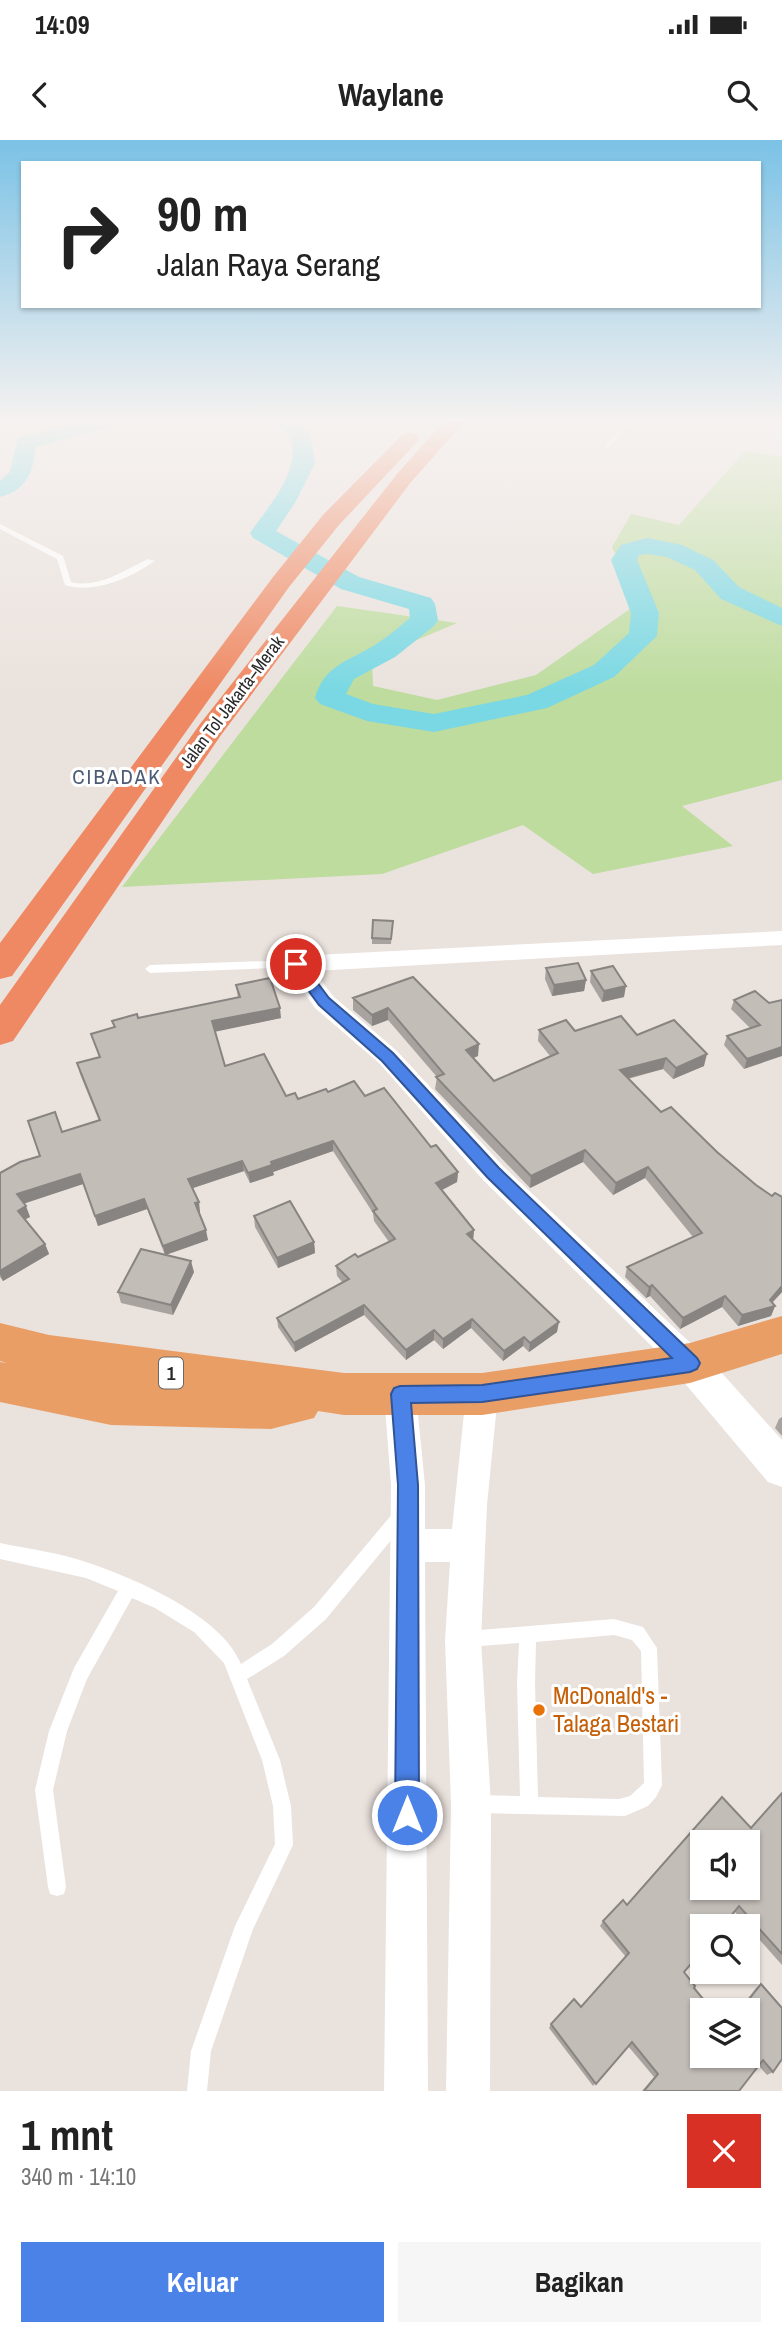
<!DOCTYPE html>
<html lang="id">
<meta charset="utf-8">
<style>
body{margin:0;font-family:"Archivo Narrow",sans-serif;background:#f6f6f6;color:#222;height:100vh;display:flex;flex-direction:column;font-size:26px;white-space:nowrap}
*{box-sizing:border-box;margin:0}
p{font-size:23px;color:#767676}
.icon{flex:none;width:38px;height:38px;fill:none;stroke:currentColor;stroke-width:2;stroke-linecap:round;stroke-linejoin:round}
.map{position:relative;height:1951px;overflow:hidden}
.details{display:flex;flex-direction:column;background:#fff;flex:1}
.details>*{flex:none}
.guide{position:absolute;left:21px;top:21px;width:740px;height:147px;border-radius:0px;box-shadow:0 2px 5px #0004;background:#fff;color:#222;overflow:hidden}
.buttons{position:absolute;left:690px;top:1690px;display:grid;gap:14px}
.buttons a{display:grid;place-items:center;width:70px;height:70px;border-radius:0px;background:#fff;box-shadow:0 2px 5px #0004;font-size:35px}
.pin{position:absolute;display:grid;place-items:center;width:60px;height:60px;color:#fff;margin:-30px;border:4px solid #fff;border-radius:50%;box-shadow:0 2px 7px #0007}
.me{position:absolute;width:77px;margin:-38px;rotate:0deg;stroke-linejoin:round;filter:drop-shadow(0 0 5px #0008)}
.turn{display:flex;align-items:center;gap:24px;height:147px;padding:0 21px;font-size:32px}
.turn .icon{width:91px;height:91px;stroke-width:2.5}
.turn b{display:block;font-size:49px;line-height:60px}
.round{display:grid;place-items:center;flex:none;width:74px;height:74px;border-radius:0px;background:#f6f6f6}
.overview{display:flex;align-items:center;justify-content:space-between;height:119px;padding:0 21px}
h1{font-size:42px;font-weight:800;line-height:52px}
.primary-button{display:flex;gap:14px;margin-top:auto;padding:14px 21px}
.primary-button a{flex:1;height:80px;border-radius:0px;background:#4b82e8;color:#fff;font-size:28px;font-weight:800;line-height:80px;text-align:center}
.primary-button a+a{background:#f6f6f6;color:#222}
.status{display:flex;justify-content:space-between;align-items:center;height:49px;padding:0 35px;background:#fff;direction:ltr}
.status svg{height:19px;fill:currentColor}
header{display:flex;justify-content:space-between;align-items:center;height:91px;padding:0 21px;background:#fff;font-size:32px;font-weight:800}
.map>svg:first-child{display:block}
</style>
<div class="status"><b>14:09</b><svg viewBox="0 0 49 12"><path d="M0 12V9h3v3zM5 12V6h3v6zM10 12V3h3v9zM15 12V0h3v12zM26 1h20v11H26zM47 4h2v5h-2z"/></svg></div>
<header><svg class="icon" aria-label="back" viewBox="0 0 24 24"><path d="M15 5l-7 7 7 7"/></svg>Waylane<svg class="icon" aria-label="search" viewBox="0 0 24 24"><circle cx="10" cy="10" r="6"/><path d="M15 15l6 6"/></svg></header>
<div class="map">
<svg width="782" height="1951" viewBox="0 0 782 1951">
<rect width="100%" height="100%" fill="#eae2dd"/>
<polygon fill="#bddc9e" points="745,311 782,317 782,640 682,666 733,706 593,734 523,685 382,734 122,747 337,466 457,483 372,519 373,546 437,560 536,535 637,464 612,407 631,374 679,385"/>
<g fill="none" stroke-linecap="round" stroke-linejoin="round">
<g fill="#79d8e3" fill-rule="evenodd">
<path d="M89,279h35l-3,5 -85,23c-3,25 -9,43 -36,50v-16l10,-9 8,-34z"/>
<path d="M270,279c39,0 40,9 45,44l-20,40 -19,28 83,46 72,21 4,6 3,16 -4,6 -39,31 -41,22 -8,15 27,10 61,10 93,-19 67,-30 35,-32 2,-20 -20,-53 10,-15 26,-7 35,7 31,15 26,27 43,21v18l-61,-27 -26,-29 -28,-13 -20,-3 -8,1 -2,5 22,53 -2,23 -43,41 -67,31 -113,24 -67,-11 -47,-17 -5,-6c9,-33 34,-37 60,-53 12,-8 24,-18 35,-27l-1,-9 -68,-20 -88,-51 -3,-5c17,-25 52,-62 40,-94 -3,-8 -15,-13 -20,-20z"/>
</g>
<g fill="#fff" fill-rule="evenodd">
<polygon points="629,279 635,279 609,307 605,307 605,305"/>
<path d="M0,384l63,32 8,26c27,7 54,-12 77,-23l7,2c-25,17 -60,33 -90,24l-8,-26 -57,-30z"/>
<polygon points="296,820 301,824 300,827 150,833 145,829 150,825"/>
<path d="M400,1369l6,3 2,5 -2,5 -80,97 -42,37 -37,23 33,81 11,46 2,39 -40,84 -42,122 -4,40h-20l4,-40 44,-125 40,-82 -2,-38 -11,-46 -38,-97 -30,-31 -39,-24 -23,-10 -45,81 -20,52 -14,59 13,97 -2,7 -7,2 -7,-2 -2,-7 -13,-97 14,-59 25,-63 44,-77 -32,-13 -86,-19v-16c29,6 61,10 89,20 47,16 133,53 152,101l31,-20 42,-37 80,-95z"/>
<path d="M614,1479l29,8 14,21 5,137 -6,12 -8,9 -23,10 -148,-3 -6,-3 -3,-6 3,-6 6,-3 43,1 -3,-113 2,-40 -52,4 -6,-2 -2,-6 2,-6 6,-2zM614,1495l18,5 9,11 3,132 -14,13 -11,3 -81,-2 -3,-114 1,-41z"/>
</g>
<g fill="#fff" fill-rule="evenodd">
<polygon points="782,791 782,805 314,831 333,856 397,911 503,1026 701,1213 705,1223 701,1233 690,1236 679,1233 483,1040 379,923 315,868 284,824 288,819 296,816"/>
<polygon points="400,1240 411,1244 416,1254 425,1345 425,1389 452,1389 466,1254 471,1244 482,1240 493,1244 498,1254 487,1365 481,1500 491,1664 490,1951 446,1951 451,1664 445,1500 450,1422 425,1422 428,1951 384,1951 391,1345 384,1254 389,1244"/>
</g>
<polygon fill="#fff" fill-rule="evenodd" points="690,1207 703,1212 782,1300 782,1347 768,1342 677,1234 671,1223 677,1212"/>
<polygon fill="#e99e66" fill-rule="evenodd" points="782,1176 782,1214 690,1243 482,1275 344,1275 318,1271 314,1278 271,1289 111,1285 0,1262 0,1222 7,1223 0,1221 0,1183 49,1195 344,1233 482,1233 690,1203"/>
<g fill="#ef8963" fill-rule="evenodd">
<polygon points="446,279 467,279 411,342 221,595 13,901 0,905 0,865 200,584 397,334"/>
<polygon points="410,292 417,294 420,298 417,302 339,385 289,447 12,836 0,839 0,803 273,437 323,375 403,294"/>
</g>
</g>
<g fill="#a8a39e">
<polygon points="393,781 391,804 372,804 372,798"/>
<polygon points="546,828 586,840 584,851 552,856 545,839"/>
<polygon points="591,831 624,857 602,862 590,842"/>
<polygon points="413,837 478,916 473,918 494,941 550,916 538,901 539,890 575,891 637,895 704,926 673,939 663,929 628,939 661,972 717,1012 756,1045 772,1056 782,1057 782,1152 772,1163 775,1166 771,1176 738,1186 722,1167 680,1189 650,1156 646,1158 625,1137 627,1127 693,1097 645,1038 613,1055 583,1022 530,1048 435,949 437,937 388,880 372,886 353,870 353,858"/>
<polygon points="236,845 281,878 215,891 225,926 286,956 298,959 328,952 365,956 431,1007 458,1032 457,1042 442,1050 474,1090 473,1100 557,1192 529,1212 523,1206 503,1221 471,1188 443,1209 434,1200 406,1220 364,1175 295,1212 278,1187 277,1178 343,1143 337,1136 336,1126 358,1117 389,1102 374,1081 373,1073 333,1011 273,1032 274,1035 250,1043 244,1031 193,1048 200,1072 199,1073 208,1100 166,1115 194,1132 173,1175 121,1163 118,1152 165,1115 147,1069 98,1086 83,1044 24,1063 30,1077 25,1079 45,1104 49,1114 3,1141 0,1137 0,1033 40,1016 62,992 99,981 80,934 77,923 99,917 91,894 114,888 112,881 138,878 238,858"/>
<polygon points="734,860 769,863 744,929 724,905 727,896 750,888 731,869"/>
<polygon points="254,1076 314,1102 315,1113 278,1128 255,1087"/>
<polygon points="782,1277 782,1296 775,1288 779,1279"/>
<polygon points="782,1653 782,1825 735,1772 684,1832 694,1848 702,1916 747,1871 738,1871 756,1848 761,1844 773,1932 767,1935 759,1926 739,1951 642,1951 654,1937 628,1906 593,1946 549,1888 551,1884 581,1867 626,1817 600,1786 603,1781 627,1765 751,1688"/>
</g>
<g fill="#888481">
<polygon points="586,840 584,851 552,856 554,845"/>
<polygon points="626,846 624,857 602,862 604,851"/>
<polygon points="280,868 281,878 214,892 212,881"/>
<polygon points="388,868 388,880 372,886 372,875"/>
<polygon points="479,904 478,916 465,921 466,910"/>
<polygon points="782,907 782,916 744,929 747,919"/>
<polygon points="707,914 704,926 673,939 676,928"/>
<polygon points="666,918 663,929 617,941 620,930"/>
<polygon points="333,1001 333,1011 273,1032 274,1035 250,1043 248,1033 271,1022"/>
<polygon points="585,1010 583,1022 530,1048 531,1036"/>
<polygon points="242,1021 244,1031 190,1049 188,1039"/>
<polygon points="648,1027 645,1038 613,1055 616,1043"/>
<polygon points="458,1032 457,1042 436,1053 436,1043"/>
<polygon points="80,1034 83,1044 20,1065 17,1054"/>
<polygon points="144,1059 147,1069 98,1086 95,1076"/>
<polygon points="199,1062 200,1072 196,1073 195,1063"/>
<polygon points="26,1066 30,1077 22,1081 18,1071"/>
<polygon points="206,1090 208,1100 165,1115 163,1106"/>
<polygon points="474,1090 473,1100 467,1094"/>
<polygon points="314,1102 315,1113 278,1128 277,1118"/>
<polygon points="45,1104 49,1114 3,1141 0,1134 0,1131"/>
<polygon points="191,1121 194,1132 173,1175 171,1165"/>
<polygon points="652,1145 650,1156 646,1158 649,1147"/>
<polygon points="782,1146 782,1152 767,1168 775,1166 771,1176 738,1186 742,1175 770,1160"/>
<polygon points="725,1156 722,1167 680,1189 683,1178"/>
<polygon points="364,1165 364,1175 295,1212 294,1203"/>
<polygon points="472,1179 471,1188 443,1209 443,1199"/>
<polygon points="559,1182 557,1192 529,1212 530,1203"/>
<polygon points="434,1190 434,1200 406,1220 406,1210"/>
<polygon points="524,1197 523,1206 503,1221 504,1211"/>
</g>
<g fill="#c3bdb8" stroke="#888481" stroke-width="2" fill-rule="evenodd">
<polygon points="373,780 393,781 391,799 372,798"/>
<polygon points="578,823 586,840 554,845 546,828"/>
<polygon points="613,826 626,846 604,851 591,831"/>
<polygon points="413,837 479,904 466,910 494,941 558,913 539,890 566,880 575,891 621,876 637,895 674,880 707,914 676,928 666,918 620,930 661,972 671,967 717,1012 756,1045 772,1056 775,1053 782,1057 782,1146 770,1160 775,1166 742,1175 725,1156 683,1178 652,1145 649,1147 627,1127 702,1093 648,1027 616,1043 585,1010 531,1036 436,937 444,934 388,868 372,875 353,858"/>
<polygon points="270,838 280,868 212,881 225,926 264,914 286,956 295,953 298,959 326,949 328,952 354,941 365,956 384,948 431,1007 436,1005 458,1032 436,1043 474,1090 467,1094 559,1182 530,1203 524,1197 504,1211 472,1179 443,1199 434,1190 406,1210 364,1165 294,1203 277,1178 349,1139 336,1126 355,1114 358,1117 395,1099 373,1071 377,1069 333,1001 271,1022 272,1025 248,1033 242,1021 188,1039 199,1062 195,1063 206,1090 163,1106 144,1059 95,1076 80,1034 17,1054 26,1066 18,1071 45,1104 0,1131 0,1033 20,1022 40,1016 28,981 55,972 62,992 100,980 77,923 100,917 91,894 115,887 112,881 137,874 138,878 240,857 236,845"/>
<polygon points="755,851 769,863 782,860 782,907 747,919 727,896 760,885 734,860"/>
<polygon points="290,1061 314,1102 277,1118 254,1076"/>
<polygon points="141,1109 191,1121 171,1165 118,1152"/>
<path d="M782,1653v161l-43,-48 -17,21h-20v24l-18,21 11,14 -1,2 19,23h-11v45h45v-45h-7l21,-27 21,24v51l-9,13 -10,-12 -24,31h-95l14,-17 -26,-32 -36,42 -45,-60 23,-25 7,8 48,-54 -26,-32 20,-21 4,5 95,-108 29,31zM702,1703h45v45h-45z"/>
</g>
<linearGradient id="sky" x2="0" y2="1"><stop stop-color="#7bc2e6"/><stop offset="0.51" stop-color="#f6f2f0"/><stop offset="1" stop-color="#f6f2f0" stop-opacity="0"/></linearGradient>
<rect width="782" height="552" fill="url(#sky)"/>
<polygon fill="#4b82e8" stroke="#315497" stroke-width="2" points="296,820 301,821 329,858 393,913 499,1028 697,1218 700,1223 697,1229 690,1232 482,1262 411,1263 418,1345 419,1675 415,1683 407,1687 398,1683 395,1675 398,1345 391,1254 394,1248 400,1246 482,1245 672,1218 487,1037 382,921 319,865 289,824"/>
<circle fill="#e8710a" stroke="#fff" stroke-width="2.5" cx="539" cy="1570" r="7"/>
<g text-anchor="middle" stroke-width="6" stroke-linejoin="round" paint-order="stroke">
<g font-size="18" fill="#292929" stroke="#fff">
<text transform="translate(232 562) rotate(-53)" y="6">Jalan Tol Jakarta–Merak</text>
</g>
<rect fill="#fff" stroke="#696969" stroke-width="2" x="159" y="1217.5" width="24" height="31" rx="5"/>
<g font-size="19" font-weight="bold" fill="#292929">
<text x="171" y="1240">1</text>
</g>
<g font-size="21" letter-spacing="2" fill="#4e5c76" stroke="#fff">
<text x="117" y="644">CIBADAK</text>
</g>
<g font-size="24" fill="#c56008" stroke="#fff" text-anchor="start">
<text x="553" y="1564">McDonald's -<tspan x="553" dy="28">Talaga Bestari</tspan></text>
</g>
</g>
</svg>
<div class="buttons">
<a><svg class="icon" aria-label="sound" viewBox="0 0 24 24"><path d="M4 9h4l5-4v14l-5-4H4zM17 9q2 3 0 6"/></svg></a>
<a><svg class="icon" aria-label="search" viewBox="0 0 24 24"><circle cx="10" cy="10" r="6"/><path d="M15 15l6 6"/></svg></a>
<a><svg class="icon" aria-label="layers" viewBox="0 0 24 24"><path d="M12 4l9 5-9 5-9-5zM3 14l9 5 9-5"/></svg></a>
</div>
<div class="pin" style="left:296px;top:824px;background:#d93025"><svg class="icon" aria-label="arrive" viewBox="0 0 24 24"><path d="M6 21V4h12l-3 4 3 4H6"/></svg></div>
<svg class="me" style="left:407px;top:1675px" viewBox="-20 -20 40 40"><circle r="17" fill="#4b82e8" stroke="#fff" stroke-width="3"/><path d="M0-11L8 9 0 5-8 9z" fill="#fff"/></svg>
<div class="guide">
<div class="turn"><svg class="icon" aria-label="right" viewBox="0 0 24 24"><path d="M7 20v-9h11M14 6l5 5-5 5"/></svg><div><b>90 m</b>Jalan Raya Serang</div></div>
</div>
</div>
<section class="details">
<div class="overview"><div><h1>1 mnt</h1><p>340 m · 14:10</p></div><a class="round" style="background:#d93025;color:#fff"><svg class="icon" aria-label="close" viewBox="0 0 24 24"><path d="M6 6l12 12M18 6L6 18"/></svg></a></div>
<div class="primary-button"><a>Keluar</a><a>Bagikan</a></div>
</section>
